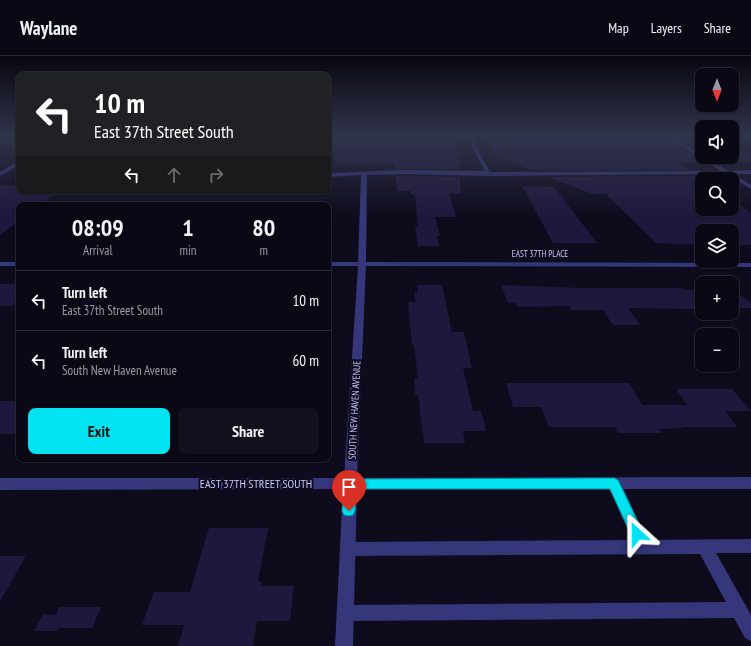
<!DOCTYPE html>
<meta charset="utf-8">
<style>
body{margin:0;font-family:"PT Sans Narrow",sans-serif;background:#13111e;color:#f1f3f6;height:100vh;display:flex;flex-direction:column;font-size:15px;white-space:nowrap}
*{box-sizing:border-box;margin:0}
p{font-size:13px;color:#999aa0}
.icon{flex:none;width:22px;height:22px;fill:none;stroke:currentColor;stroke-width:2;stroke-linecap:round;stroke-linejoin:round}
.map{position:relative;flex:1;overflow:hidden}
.drawer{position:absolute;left:16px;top:146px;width:315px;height:260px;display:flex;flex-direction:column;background:#0a0815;border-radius:8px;box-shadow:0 1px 3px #0004,0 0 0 1px #2a2934}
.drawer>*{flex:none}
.top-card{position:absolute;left:16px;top:16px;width:315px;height:122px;border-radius:8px;box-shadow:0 1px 3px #0004,0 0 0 1px #2a2934;background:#202124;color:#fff;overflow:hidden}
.needle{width:26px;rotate:180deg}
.tools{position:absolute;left:695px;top:12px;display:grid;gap:8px}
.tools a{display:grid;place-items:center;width:44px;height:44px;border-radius:8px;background:#0a0815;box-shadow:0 1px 3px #0004,0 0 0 1px #2a2934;font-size:20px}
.pin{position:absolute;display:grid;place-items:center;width:34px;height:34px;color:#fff;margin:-41px -17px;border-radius:50% 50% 50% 0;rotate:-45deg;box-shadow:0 0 4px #0007}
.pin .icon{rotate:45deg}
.me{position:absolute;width:44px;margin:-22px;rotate:336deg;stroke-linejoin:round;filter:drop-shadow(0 0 3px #0008)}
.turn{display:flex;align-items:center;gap:14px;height:84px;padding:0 12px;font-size:18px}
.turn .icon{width:52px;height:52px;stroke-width:2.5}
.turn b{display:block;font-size:28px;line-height:34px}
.lanes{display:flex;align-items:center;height:38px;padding:0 12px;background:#0003;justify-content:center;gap:20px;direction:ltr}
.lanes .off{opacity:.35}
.eta{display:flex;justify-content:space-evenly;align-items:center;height:68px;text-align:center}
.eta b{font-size:24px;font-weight:700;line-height:28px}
.cta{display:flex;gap:8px;margin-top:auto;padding:8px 12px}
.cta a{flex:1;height:46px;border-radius:8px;background:#01e3f0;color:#111;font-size:16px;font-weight:700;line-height:46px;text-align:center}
.cta a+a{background:#13111e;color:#f1f3f6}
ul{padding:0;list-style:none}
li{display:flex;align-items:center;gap:12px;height:60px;padding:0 12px;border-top:1px solid #2a2934}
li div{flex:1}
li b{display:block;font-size:15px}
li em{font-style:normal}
header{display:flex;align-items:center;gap:24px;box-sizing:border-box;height:56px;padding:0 20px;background:#0a0815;border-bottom:1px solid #2a2934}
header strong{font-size:19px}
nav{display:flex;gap:22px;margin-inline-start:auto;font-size:14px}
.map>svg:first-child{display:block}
</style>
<header>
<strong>Waylane</strong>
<nav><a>Map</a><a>Layers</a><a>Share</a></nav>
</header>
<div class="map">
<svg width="751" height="590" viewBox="0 0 751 590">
<rect width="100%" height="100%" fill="#0e0b1c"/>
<rect fill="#0f2624" x="0" y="80" width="19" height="10"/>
<g fill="#1e183d">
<polygon points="332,80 452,80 456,94 459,94 460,113 395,113 394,107 336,108"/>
<polygon points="489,80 665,80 704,106 679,106 690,114 532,114 494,99"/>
<polygon points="673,80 702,80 702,97"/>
<polygon points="732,90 751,100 751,106 716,106 709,101 732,101"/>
<polygon points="396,120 460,121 461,138 449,137 456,161 435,161 440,180 437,180 439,190 418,190 415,170 418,171 415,138 411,138 411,135 397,135"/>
<polygon points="699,120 703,123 702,123 702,153 732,153 732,143 751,157 751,189 732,189 732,175 702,175 702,189 656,187 606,138 592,138 549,121"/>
<polygon points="0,129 19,129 19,135 59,135 41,149 19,149 19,165 0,179"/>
<polygon points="522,130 554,131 597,187 553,187"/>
<polygon points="0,228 19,228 19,243 12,250 0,250"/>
<polygon points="417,229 442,229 452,276 464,276 472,312 463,312 473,355 481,355 486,375 463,375 465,387 424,387 418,339 415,339 414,322 418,322 414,289 412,289 408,246 416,246 414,236 418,236"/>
<polygon points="501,229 583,232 682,232 685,234 702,234 702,253 628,252 640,269 613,269 603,254 571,254 570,250 517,251 516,247 508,247"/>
<polygon points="732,234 735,234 751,248 751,252 732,252"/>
<polygon points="506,327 629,327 642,349 687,349 676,333 732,333 751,355 725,355 737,371 682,371 683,372 659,373 662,377 618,377 615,371 549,371 541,351 513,351"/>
<rect x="0" y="345" width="19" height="33"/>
<polygon points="209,472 268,472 258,525 262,525 261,530 294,530 290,565 257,565 253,590 178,590 184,569 142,569 154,536 190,536"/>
<polygon points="0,500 26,500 0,545"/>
<polygon points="59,551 101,551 92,572 58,572 57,575 34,575 43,558 56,559"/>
</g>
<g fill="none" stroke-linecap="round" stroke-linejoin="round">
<polygon fill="#36377b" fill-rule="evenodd" points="614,421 619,423 647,484 751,483 751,497 716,497 751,559 751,585 745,582 734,562 346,565 340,563 338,557 340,551 346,549 726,546 700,498 348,500 343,498 340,493 343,488 348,486 632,484 607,427 609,423"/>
<g fill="#36377b" fill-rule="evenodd">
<polygon points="470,80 474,80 476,91 490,116 721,115 666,80 671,80 702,99 702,101 706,101 728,115 751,114 751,118 733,118 751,129 751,133 726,118 489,120 406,118 367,119 366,206 751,207 751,211 366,210 357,422 751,421 751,433 357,433 353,590 335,590 343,433 0,434 0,422 344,422 358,210 328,210 328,206 358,206 361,119 328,121 328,117 406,114 485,115 472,91"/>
<polygon points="19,105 19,109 0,120 0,116"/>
<rect x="0" y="206" width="19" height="4"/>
</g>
</g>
<linearGradient id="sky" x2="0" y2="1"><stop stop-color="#08060f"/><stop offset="0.49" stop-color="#30344b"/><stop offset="1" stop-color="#30344b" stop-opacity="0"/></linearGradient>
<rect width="751" height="162" fill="url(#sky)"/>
<polygon fill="#01e3f0" stroke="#01949c" points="614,422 618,424 642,474 644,478 642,483 637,485 633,483 610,433 356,433 355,455 353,459 349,460 344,459 342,455 344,428 346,424 350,423"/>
<g text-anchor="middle" stroke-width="4" stroke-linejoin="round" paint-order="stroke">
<g font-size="9" fill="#cbc7ff" stroke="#0e0b1c">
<text x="540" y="201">EAST 37TH PLACE</text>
</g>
<g font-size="10" fill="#cbc7ff" stroke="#0e0b1c">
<text transform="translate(354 354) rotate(-87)" y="4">SOUTH NEW HAVEN AVENUE</text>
</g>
<g font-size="12" fill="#cbc7ff" stroke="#0e0b1c">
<text x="256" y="432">EAST 37TH STREET SOUTH</text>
</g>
</g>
</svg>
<div class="tools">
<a><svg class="needle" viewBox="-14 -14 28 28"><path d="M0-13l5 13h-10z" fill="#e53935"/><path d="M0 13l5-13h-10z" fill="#999aa0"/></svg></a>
<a><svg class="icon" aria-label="sound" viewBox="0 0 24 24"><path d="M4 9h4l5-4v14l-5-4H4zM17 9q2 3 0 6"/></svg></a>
<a><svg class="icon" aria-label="search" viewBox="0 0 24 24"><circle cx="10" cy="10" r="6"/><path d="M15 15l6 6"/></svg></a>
<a><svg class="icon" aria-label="layers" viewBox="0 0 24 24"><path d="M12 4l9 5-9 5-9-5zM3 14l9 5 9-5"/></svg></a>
<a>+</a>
<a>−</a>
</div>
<div class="pin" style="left:349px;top:455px;background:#d93025"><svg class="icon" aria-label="arrive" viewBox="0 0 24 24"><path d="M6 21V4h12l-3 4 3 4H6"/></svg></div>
<svg class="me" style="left:637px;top:478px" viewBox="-20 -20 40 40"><path d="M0-17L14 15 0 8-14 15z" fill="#01e3f0" stroke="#fff" stroke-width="4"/></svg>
<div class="top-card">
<div class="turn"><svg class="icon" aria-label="left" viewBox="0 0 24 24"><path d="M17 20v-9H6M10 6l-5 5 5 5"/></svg><div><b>10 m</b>East 37th Street South</div></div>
<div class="lanes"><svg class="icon" aria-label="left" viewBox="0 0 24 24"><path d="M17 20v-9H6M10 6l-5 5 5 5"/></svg><svg class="icon off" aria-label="ahead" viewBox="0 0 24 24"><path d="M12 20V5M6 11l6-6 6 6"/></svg><svg class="icon off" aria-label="right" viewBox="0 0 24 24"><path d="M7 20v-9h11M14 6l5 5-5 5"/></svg></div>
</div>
<section class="drawer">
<div class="eta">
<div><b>08:09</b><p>Arrival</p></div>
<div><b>1</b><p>min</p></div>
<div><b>80</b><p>m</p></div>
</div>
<ul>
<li><svg class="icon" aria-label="left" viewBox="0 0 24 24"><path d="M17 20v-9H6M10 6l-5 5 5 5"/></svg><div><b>Turn left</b><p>East 37th Street South</p></div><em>10 m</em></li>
<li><svg class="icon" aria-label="left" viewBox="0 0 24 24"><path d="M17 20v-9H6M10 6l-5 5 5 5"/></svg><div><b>Turn left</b><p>South New Haven Avenue</p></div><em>60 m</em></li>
</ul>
<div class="cta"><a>Exit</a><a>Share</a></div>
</section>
</div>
